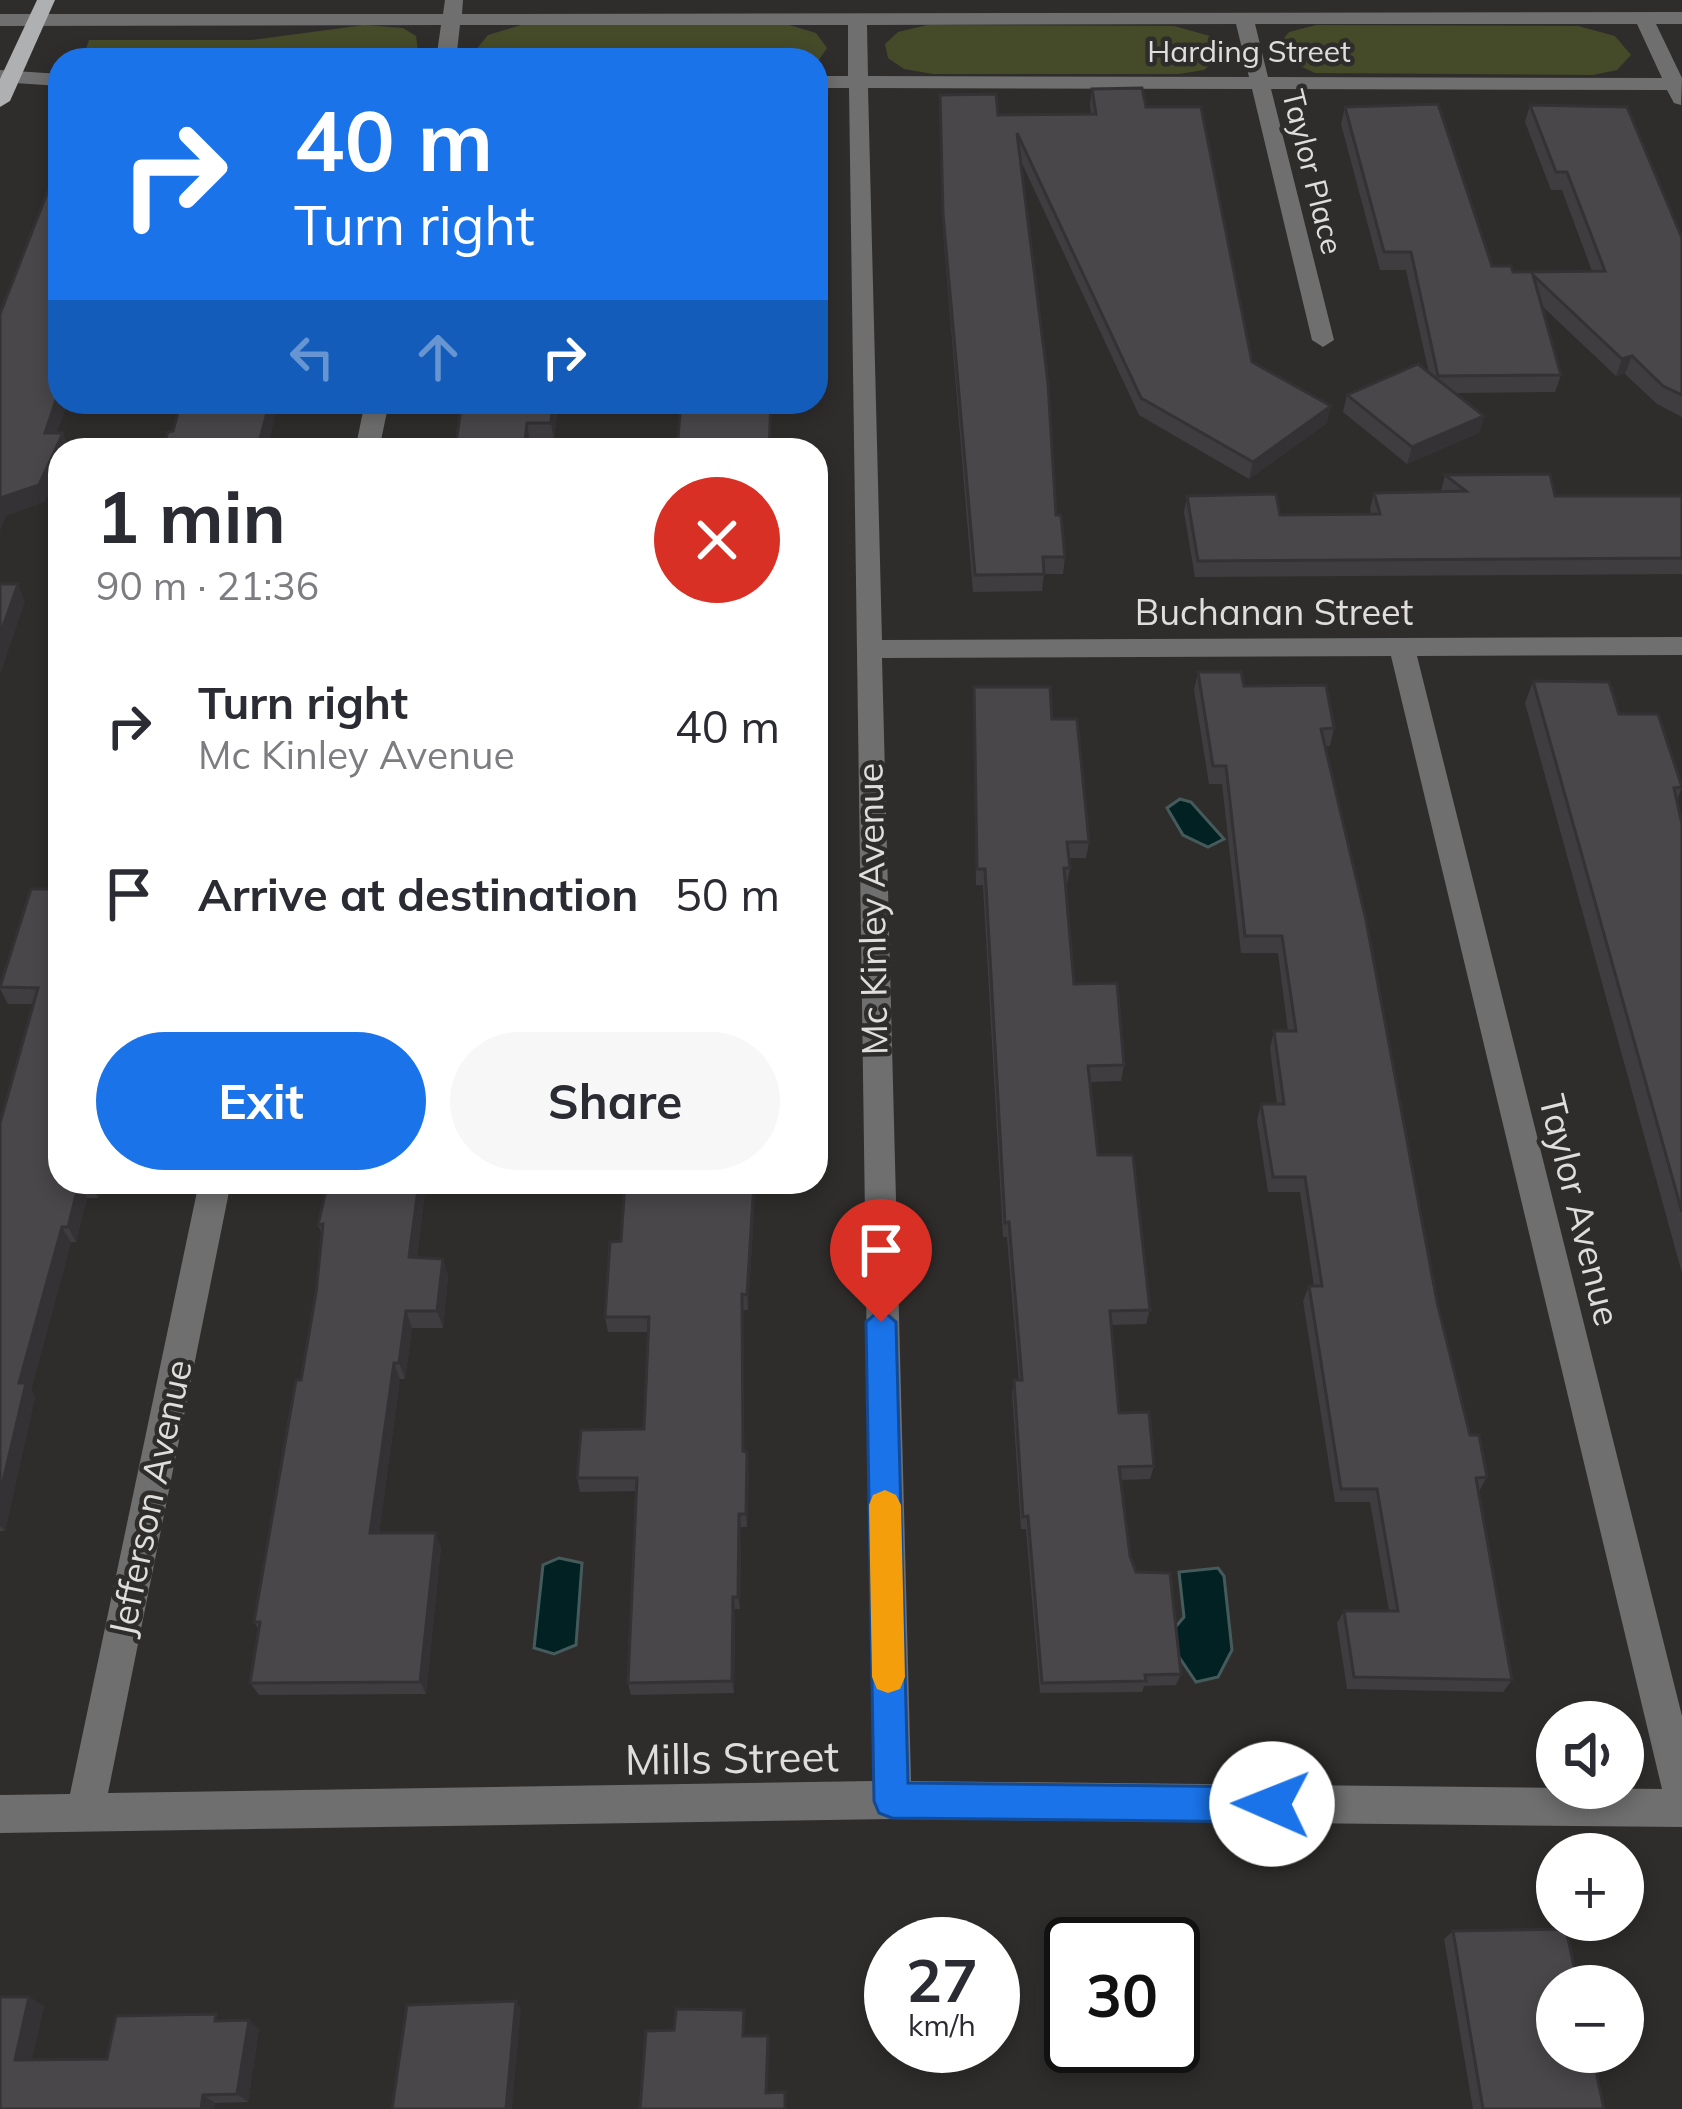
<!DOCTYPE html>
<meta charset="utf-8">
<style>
body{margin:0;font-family:Mulish,sans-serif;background:#f7f7f7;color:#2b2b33;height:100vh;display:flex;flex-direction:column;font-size:45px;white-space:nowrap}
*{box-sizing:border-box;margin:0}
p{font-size:39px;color:#7c7c81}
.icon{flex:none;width:66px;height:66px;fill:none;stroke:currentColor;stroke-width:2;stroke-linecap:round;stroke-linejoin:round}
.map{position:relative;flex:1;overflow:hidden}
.sheet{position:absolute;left:48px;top:438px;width:780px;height:756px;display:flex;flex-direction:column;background:#fff;border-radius:36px;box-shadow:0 6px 18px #0003}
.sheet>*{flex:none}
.banner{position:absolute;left:48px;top:48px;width:780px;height:366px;border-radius:36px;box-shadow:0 6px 18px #0003;background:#1a73e8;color:#fff;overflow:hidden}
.tools{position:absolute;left:1536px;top:1701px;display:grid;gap:24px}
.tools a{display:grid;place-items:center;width:108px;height:108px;border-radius:50%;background:#fff;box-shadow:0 6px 18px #0003;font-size:60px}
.speed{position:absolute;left:864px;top:1917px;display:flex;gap:24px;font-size:60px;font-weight:700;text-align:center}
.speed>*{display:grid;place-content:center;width:156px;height:156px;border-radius:50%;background:#fff;box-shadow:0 6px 18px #0003;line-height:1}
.speed small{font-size:30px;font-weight:400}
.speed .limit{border:6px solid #111;border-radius:18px;background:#fff;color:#111}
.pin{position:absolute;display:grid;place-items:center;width:102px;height:102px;color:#fff;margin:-123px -51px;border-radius:50% 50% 50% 0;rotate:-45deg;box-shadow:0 0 12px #0007}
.pin .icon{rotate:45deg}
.me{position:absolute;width:132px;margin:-66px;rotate:271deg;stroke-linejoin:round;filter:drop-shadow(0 0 9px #0008)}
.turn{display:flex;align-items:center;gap:42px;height:252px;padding:0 48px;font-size:54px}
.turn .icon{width:156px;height:156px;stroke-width:2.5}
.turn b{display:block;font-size:84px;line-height:102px}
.lanes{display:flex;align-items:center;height:114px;padding:0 48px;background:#0003;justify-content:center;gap:60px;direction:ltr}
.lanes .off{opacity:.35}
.round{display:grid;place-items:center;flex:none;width:126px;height:126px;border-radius:63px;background:#f7f7f7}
.head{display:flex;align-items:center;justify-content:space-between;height:204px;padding:0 48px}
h1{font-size:72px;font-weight:700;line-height:90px}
.button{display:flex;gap:24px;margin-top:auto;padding:24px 48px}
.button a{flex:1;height:138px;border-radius:72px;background:#1a73e8;color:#fff;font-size:48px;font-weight:700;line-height:138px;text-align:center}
.button a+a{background:#f7f7f7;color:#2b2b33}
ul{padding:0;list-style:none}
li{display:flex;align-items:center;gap:36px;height:168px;padding:0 48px}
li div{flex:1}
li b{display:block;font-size:45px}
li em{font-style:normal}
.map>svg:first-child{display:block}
</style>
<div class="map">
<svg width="1682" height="2109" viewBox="0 0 1682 2109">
<rect width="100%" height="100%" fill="#2f2d2b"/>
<g fill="#454a29">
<polygon points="364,25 403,28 416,36 418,52 410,60 82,60 89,40 252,40"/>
<polygon points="521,25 789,25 816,33 827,48 816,64 816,60 478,59 475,51 488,35"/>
<polygon points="927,25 1174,26 1210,36 1221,55 1204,70 1179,74 933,74 904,69 888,58 885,44 898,32"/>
<polygon points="1316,25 1578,26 1615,36 1631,55 1617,70 1593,75 1315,73 1285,59 1279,44 1289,32"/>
</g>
<g fill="#022123" stroke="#455a5b" stroke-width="3">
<polygon points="1180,799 1191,802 1224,839 1208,847 1183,835 1167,808"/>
<polygon points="559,1558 582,1563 576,1645 554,1654 534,1648 543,1565"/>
<polygon points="1218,1568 1224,1576 1232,1650 1218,1677 1196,1682 1175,1651 1173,1630 1184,1617 1179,1572"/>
</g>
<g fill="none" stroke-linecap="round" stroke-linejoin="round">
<g fill="#6f6f70" fill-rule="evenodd">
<path d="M445,0h18l-1,14 1220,-2v12h-26l26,54 -1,27 -7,-2 -7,-13 -396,-1 63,251 -11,7 -11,-7 -60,-251 -384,-1 14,552 800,-3v18l-265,1 265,1060v111l-790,-8 -892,14v-38l70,-1 129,-612h32l-123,611 765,-12 -24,-1693h-33v-12h32v-51h-388l-4,35h-20l5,-35 -441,1v-12h443zM1236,24l13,53 -381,-1 -1,-51zM1255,24h382l25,54 -394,-1zM1391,656l271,1133 -751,-8 -29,-1123z"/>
<polygon points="0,70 60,74 60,86 0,82"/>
<polygon points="365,402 389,402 379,450 355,450"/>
</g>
<polygon fill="#afb0b2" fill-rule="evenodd" points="37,0 55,0 10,101 0,107 0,79"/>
</g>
<g fill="#403d40">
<polygon points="1092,89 1146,107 1252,362 1327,423 1249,479 1139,415 1020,159 1056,515 1065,557 1063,574 1044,574 1042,591 973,592 943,231 940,95 998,115 1091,114 1090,105"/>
<polygon points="1530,105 1682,238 1682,417 1657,404 1625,374 1616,376 1542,306 1561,375 1555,392 1455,393 1484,416 1479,433 1407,464 1343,412 1347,395 1429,373 1406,270 1380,270 1341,124 1345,107 1492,266 1513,272 1592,271 1562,190 1551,190 1525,122"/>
<polygon points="558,402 554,441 530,441 455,450"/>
<polygon points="1445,475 1555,496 1682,496 1682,574 1195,577 1184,512 1187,496 1280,515 1371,514 1370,509 1374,493 1441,491"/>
<polygon points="1198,672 1244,686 1334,728 1330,746 1325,746 1437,1302 1470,1435 1487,1477 1479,1491 1512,1680 1503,1692 1347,1689 1337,1623 1344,1611 1389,1611 1370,1502 1335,1502 1303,1301 1309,1286 1314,1286 1300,1192 1268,1192 1257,1120 1261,1104 1277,1104 1270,1048 1274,1031 1288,1031 1278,953 1241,953 1222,784 1209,784 1194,690"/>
<polygon points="1533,681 1619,714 1682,787 1677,800 1682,824 1682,1273 1525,703"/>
<polygon points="974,687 1052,719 1089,842 1086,858 1069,858 1070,868 1067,884 1066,884 1074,984 1124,1065 1121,1081 1090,1082 1098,1155 1150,1310 1146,1324 1111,1325 1119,1413 1154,1466 1150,1479 1121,1480 1130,1556 1136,1572 1181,1674 1176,1685 1144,1686 1142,1692 1040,1693 1026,1529 1021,1529 1012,1393 1014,1380 1019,1380 1007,1237 1003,1237 983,885 976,885"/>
<polygon points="60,889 103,1182 98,1198 87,1198 76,1242 71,1242 31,1390 35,1397 5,1531 0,1531 0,1123 34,1004 8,1004 0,989"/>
<polygon points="328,1182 426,1182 417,1257 443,1259 448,1276 443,1328 412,1328 405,1379 400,1379 379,1533 441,1547 426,1694 259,1695 250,1683 259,1630 254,1622 301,1380 316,1293 322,1234 318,1225"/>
<polygon points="625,1182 765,1182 765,1194 755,1193 748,1310 743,1310 744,1451 747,1452 749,1465 747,1527 741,1527 740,1609 735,1609 734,1693 631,1695 628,1683 637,1491 580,1492 577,1478 644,1429 648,1332 608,1332 605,1317 621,1241"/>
<polygon points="1453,1931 1604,2109 1473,2109 1444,1939"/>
<polygon points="29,1997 44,2006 32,2059 107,2059 224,2021 259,2029 248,2102 215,2103 214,2109 0,2109"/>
</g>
<g fill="#343234">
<polygon points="1632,356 1625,374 1616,376 1622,359"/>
<polygon points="60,388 60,402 68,402 51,450 45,433"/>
<polygon points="270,402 279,402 267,450 257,450"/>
<polygon points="553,402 558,402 554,441 551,423"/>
<polygon points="1331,406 1327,423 1249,479 1253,462"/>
<polygon points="1484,416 1479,433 1407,464 1412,447"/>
<polygon points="527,423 530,441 529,450 524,450"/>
<polygon points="63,433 70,450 60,450 60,471 45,502 6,516 0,531 0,498"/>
<polygon points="18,584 25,602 0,675 0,635"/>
<polygon points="90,1182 103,1182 98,1198 90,1183"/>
<polygon points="419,1182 426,1182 415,1274 409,1257"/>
<polygon points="754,1182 755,1193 748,1310 747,1295"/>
<polygon points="79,1183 87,1198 76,1242 68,1227"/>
<polygon points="62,1227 71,1242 31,1390 35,1397 5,1531 0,1526 0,1494 19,1383"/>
<polygon points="443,1259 448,1276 443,1328 437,1311"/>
<polygon points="406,1311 412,1328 405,1379 399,1363"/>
<polygon points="394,1363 400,1379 377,1548 370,1533"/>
<polygon points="747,1452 749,1465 747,1527 746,1514"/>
<polygon points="739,1514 741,1527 740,1609 738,1597"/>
<polygon points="436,1533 441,1547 426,1694 420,1682"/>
<polygon points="733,1597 735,1609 734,1693 732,1681"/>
<polygon points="29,1997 44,2006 30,2068 15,2060"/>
<polygon points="516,2001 521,2009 512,2109 506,2109"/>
<polygon points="249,2020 259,2029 248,2102 237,2094"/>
<polygon points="768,2036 770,2047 767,2102 766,2093"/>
<polygon points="203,2095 215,2103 214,2109 201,2109"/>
</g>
<g fill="#4a474a" stroke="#343234" stroke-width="3">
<polygon points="1142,88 1146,107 1201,107 1252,362 1331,406 1253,462 1141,398 1017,133 1048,383 1056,515 1061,515 1065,557 1043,557 1044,574 975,575 943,214 940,95 996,94 998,115 1096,114 1092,89"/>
<polygon points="1438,104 1492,266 1511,266 1513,272 1605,271 1567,172 1556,172 1530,105 1627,107 1682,238 1682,395 1663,386 1632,356 1622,359 1533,275 1561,375 1438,376 1411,252 1384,252 1345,107"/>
<polygon points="60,160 60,388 45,433 63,433 39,485 0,498 0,314"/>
<polygon points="1418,364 1484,416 1412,447 1347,395"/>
<polygon points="181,402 270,402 257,450 162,450 168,432 173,431"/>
<polygon points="462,402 553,402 551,423 527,423 524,450 455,450"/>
<polygon points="681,402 771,402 769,450 677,450"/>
<polygon points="1550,474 1555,496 1682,496 1682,558 1198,561 1187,496 1276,494 1280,515 1380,514 1374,493 1466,491 1445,475"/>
<polygon points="0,584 18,584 0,635"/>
<polygon points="1198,672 1241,672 1244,686 1326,685 1334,728 1321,729 1366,920 1437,1302 1470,1435 1479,1435 1487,1477 1476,1478 1512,1680 1354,1677 1344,1611 1398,1611 1377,1489 1341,1489 1309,1286 1322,1286 1305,1177 1273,1177 1261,1104 1284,1104 1274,1031 1296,1031 1282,936 1245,936 1226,766 1213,766"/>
<polygon points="1533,681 1609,682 1619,714 1658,714 1682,787 1674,788 1682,824 1682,1212"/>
<polygon points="974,687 1050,687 1052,719 1077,719 1089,842 1067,842 1070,868 1064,868 1074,984 1117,983 1124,1065 1088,1066 1098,1155 1133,1155 1150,1310 1110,1311 1119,1413 1149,1412 1154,1466 1119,1467 1130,1556 1136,1572 1170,1573 1181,1674 1145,1675 1146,1681 1042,1683 1028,1516 1023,1517 1014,1380 1022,1380 1009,1222 1005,1223 985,869 977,869"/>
<polygon points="31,889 60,889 60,1182 90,1182 79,1183 68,1227 62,1227 19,1383 26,1383 0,1494 0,1123 38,988 0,987"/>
<polygon points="328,1182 419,1182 409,1257 443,1259 437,1311 406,1311 399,1363 394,1363 370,1533 436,1533 420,1682 250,1683 260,1622 254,1622 296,1380 301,1380 316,1293 323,1224 318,1225"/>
<polygon points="625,1182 754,1182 747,1295 742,1294 743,1451 747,1452 746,1514 739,1514 738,1597 733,1597 732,1681 628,1683 637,1478 577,1478 581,1430 644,1429 649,1317 605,1317 610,1242 621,1241"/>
<polygon points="1566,1929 1578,1986 1557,1986 1557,2052 1592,2052 1604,2109 1483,2109 1453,1931"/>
<polygon points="0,1997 29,1997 15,2060 107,2059 116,2016 216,2014 215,2021 249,2020 237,2094 203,2095 201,2109 0,2109"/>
<polygon points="516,2001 506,2109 392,2109 407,2005"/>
<polygon points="676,2009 744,2010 743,2036 768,2036 766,2093 785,2092 785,2109 640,2109 646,2031 674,2030"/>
</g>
<polygon fill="#1a73e8" stroke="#114b97" stroke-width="3" points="881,1309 896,1322 908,1783 1272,1787 1284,1792 1289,1804 1284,1817 1272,1822 892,1818 879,1813 874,1801 866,1322"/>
<polygon fill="#f59e0b" points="885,1490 896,1495 901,1505 905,1677 900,1689 888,1693 877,1689 872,1677 869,1505 873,1495"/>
<g text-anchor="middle" stroke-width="9" stroke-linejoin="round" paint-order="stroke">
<g font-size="30" fill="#e0dedd" stroke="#2f2d2b">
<text x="1249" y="62">Harding Street</text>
<text transform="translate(1312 172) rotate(76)" y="10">Taylor Place</text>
</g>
<g font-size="36" fill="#e0dedd" stroke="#2f2d2b">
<text x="1274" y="625">Buchanan Street</text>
<text transform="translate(872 909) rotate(-91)" y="13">Mc Kinley Avenue</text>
<text transform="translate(1580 1210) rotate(76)" y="13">Taylor Avenue</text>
<text transform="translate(150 1498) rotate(-78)" y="13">Jefferson Avenue</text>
</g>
<g font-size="42" fill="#e0dedd" stroke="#2f2d2b">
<text transform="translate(732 1758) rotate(-1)" y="15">Mills Street</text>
</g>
</g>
</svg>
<div class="tools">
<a><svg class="icon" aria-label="sound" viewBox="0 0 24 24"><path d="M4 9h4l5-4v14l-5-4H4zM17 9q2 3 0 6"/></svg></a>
<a>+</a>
<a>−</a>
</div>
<div class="speed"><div>27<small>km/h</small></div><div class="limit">30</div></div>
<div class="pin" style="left:881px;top:1322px;background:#d93025"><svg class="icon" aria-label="arrive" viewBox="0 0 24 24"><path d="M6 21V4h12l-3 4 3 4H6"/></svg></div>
<svg class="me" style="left:1272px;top:1804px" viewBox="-20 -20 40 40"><circle r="19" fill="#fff"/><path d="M0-13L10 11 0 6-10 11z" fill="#1a73e8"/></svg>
<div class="banner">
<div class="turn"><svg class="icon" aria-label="right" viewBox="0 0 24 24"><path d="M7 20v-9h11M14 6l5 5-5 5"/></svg><div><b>40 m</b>Turn right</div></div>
<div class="lanes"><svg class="icon off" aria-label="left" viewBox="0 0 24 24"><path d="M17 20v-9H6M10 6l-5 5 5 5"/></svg><svg class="icon off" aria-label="ahead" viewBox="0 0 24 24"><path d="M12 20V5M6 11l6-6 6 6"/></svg><svg class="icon" aria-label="right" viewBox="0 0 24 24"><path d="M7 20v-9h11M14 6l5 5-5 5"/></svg></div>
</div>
<section class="sheet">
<div class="head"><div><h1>1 min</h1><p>90 m · 21:36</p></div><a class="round" style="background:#d93025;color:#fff"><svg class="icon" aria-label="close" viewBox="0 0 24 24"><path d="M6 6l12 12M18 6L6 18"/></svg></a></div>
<ul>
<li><svg class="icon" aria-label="right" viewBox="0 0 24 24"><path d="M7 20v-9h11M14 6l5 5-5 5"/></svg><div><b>Turn right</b><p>Mc Kinley Avenue</p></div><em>40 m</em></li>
<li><svg class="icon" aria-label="arrive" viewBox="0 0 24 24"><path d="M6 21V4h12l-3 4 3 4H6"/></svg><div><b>Arrive at destination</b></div><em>50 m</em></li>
</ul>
<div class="button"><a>Exit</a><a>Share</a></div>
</section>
</div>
